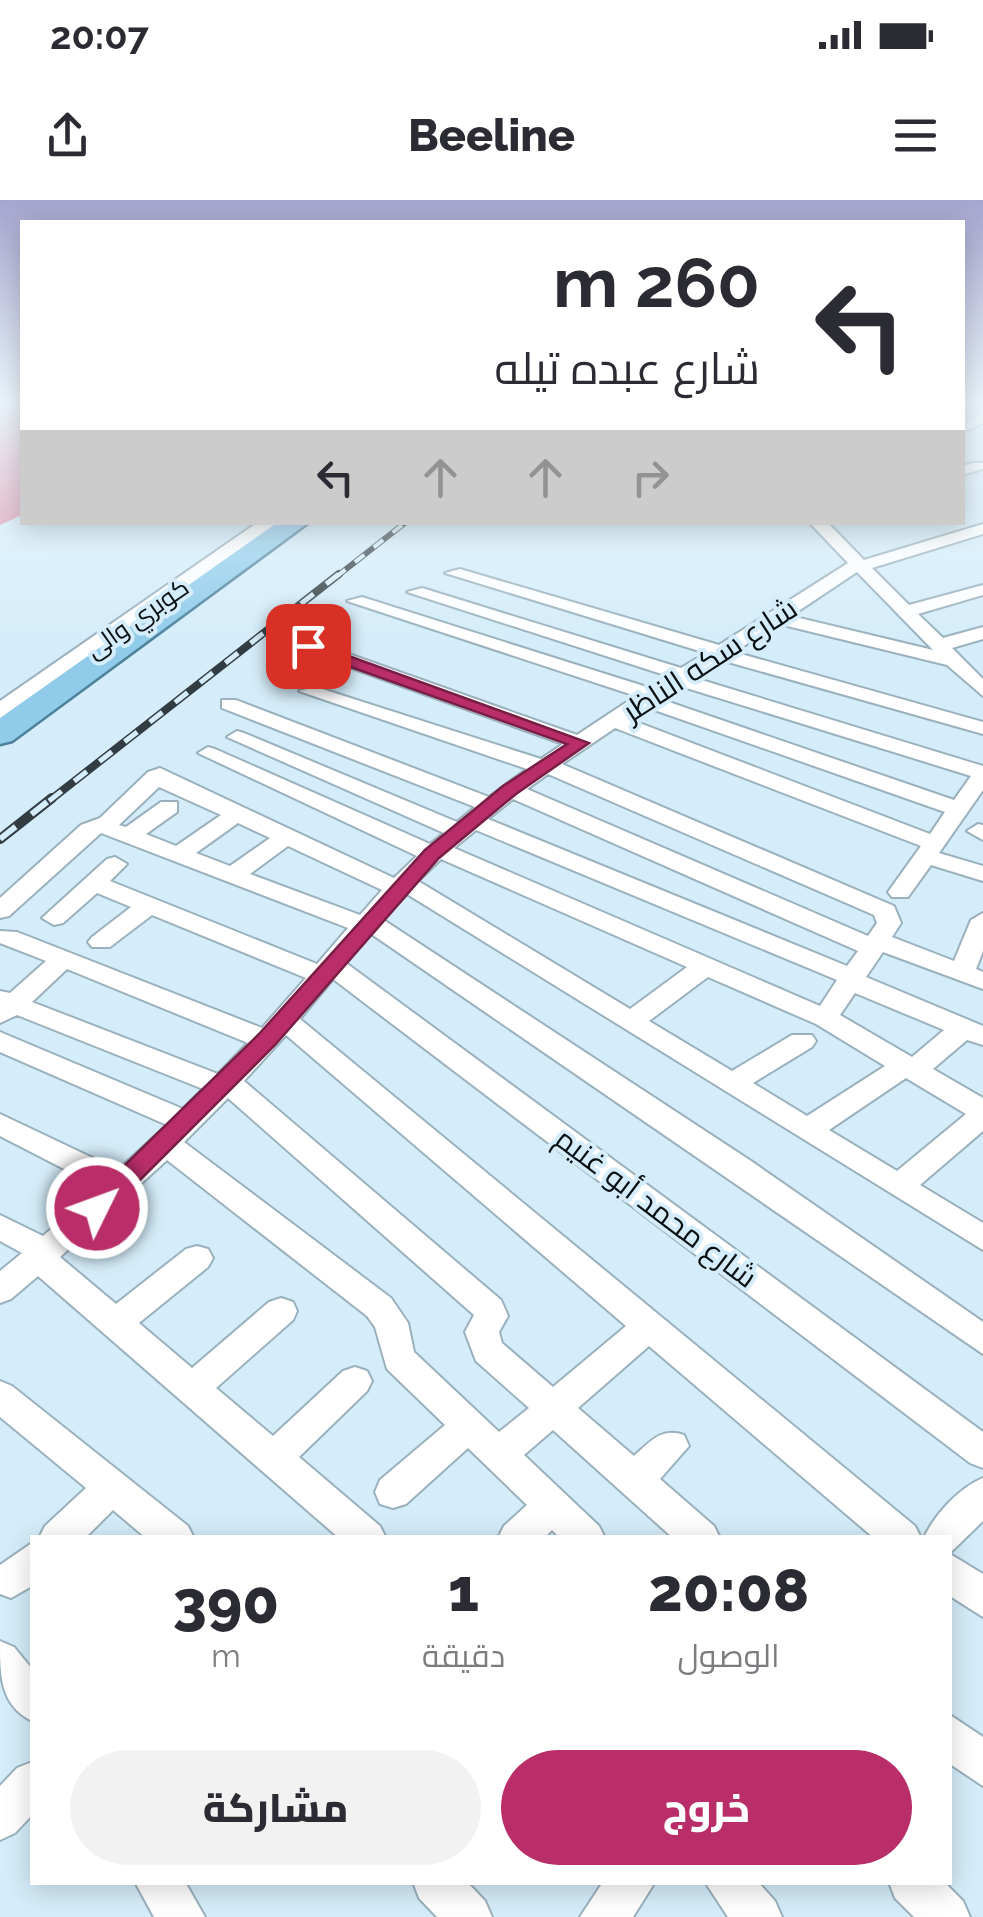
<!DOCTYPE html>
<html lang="ar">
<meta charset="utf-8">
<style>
body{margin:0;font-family:Raleway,Cairo,sans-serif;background:#f2f2f3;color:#2b2b33;direction:rtl;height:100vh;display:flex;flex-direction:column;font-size:38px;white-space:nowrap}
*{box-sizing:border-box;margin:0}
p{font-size:32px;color:#7c7c81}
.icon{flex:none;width:55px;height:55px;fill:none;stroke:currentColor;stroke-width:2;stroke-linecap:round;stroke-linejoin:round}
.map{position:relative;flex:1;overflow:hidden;direction:ltr}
.sheet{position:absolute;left:30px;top:1335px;width:922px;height:350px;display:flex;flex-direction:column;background:#fff;border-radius:0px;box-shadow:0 5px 25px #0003;direction:rtl}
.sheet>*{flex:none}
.top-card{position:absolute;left:20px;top:20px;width:945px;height:305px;border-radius:0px;box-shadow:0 5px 25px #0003;direction:rtl;background:#fff;color:#2b2b33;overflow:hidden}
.pin{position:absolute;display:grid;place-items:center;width:85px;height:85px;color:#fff;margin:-42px;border-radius:20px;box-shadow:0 5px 15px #0006}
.me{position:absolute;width:110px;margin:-55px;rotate:48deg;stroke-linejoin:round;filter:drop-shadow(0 0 8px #0008)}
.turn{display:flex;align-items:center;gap:35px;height:210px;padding:0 40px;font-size:45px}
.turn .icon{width:130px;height:130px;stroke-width:2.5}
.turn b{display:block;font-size:70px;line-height:85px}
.lanes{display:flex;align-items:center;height:95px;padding:0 40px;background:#0003;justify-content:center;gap:50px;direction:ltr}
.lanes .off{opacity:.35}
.eta{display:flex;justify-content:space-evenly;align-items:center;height:170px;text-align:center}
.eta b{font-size:60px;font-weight:800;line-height:70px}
.action{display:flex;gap:20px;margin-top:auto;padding:20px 40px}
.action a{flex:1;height:115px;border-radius:60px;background:#b92e69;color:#fff;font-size:40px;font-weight:800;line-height:115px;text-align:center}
.action a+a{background:#f2f2f3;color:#2b2b33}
.status{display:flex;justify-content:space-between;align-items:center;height:70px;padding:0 50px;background:#fff;direction:ltr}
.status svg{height:28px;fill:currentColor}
header{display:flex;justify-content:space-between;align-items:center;height:130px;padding:0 40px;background:#fff;font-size:45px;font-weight:800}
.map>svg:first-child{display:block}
</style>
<div class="status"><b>20:07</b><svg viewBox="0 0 49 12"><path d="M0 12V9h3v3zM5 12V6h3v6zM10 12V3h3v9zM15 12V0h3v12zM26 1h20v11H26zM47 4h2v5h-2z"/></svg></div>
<header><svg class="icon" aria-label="menu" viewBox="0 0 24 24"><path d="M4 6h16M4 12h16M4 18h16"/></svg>Beeline<svg class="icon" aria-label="share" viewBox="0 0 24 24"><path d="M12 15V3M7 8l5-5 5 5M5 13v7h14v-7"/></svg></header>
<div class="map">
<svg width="983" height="1717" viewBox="0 0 983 1717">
<rect width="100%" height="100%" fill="#d5edfa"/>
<polygon fill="#e38fa9" points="0,201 22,201 22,315 0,325"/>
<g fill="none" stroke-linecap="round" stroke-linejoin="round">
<defs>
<g id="minor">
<polygon points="983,213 983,223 962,233 962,223"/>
<polygon points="973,263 983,263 983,269 962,275 962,266"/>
<path d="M809,322h18l37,38 119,-36v10l-111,34 37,37 74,-20v10l-65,19 25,24 40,-11v12l-31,9 31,31v17l-36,-31 -168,-41 -45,28 249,70v12l-262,-74 -26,18 288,88v24l-44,63 44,13v15l-52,-16 -23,32h-16l-4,-5 33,-46 -306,-118 -53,36 332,142 7,17 -9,14 62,24 17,-41 12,-7v38l-7,18 7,3v17l-100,-37 -17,25 117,49v19l-16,-5 -34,29 50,29v33l-63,54 63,38v27l-576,-356 -25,25 369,242 232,161v32l-613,-421 -24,30 637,469v36l-13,-5 -637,-484 -33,40 615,507 6,12h-47l-225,-192 -71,62 56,48c16,-14 27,-29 50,-21l5,11 -29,33 54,47 6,12h-47l-120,-108 -29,25 75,71 6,12h-45l-8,-8 -8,8h-46l6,-12 23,-21 -59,-57 -62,56 -13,4 -13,-4 -5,-12 5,-12 65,-55 -58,-56 -12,-42 -8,-11 -200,-156 -107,97 56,47 70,-55 11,-3 11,3 5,9 -5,9 -69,56 53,45 77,-66 12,-4 12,4 4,9 -4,9 -77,68 57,48 70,-65 12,-4 12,4 5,10 -5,10 -68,66 81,69 6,12h-47l-301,-262 -27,23 -11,4v-32l22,-18 -22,-12v-26l43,21 56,-49 -99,-51v-22l118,56 49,-45 -167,-73v-20l183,77 20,-20 -186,-74 -17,8v-32l10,2 36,-32 -46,-18v-12l17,1 245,96 44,-50 -154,-63 -42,32h-18l-4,-5 4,-5 39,-30 -34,-14 -34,30 -9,2 -12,-7 65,-59 8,-2 12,7 -17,17 207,83 31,-36 -247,-95 -92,83 -9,2v-20l81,-73 19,-7 48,-46 12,-4 234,110 23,-22 -219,-103 10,-6 7,2 215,95 14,-11 -217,-96 10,-6 7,2 213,89 18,-15 -253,-99v-8h14l253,97 38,-28 -228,-78 17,-4 225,72 22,-15 -262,-94v-8h14l262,93 59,-39 -289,-95 15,-4 288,91 18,-12 -261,-84 15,-4 259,80 25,-15 -261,-80 15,-4 259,76 129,-82zM857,372l76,78 -142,-34zM680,486l291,90 -17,24 -291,-100zM646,507l299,105 -15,22 -301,-115zM548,574l326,141 3,8 -9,13 -341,-147zM159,587l62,28 -45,31 -30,-12 31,-22v-10h-16l-35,25 -7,-2zM513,599l345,152 -11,15 -359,-147zM238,623l32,15 -40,28 -34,-13zM476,630l361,150 -17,26 -366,-158zM288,646l94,44 -22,25 -110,-41zM441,659l246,108 -57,42 -212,-128zM67,769l181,74 -30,31 -186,-72zM708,777l108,47 69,42 -78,50 -54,-33 59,-36 4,-6 -4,-6h-20l-60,36 -83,-50zM855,793l89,37 -32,27 -72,-42zM286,835l340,291 -73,61 -51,-44 -3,-11 9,-16 -7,-16 -257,-219zM906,878l60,36 -69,57 -68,-41zM228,898l246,217 -9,17 11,29 53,47 -30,24 -85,-80 -6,-29 -17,-25 -207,-156z"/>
<polygon points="978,624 983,625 983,640 967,631"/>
<polygon points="0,1181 12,1186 188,1326 194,1338 146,1338 113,1310 85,1338 39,1338 45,1326 86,1288 0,1217"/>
<path d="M983,1278v43l-33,32v-15h-26c10,-23 36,-51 59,-60z"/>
<polygon points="32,1343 32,1386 11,1398 0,1394 0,1365"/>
<polygon points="950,1354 983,1374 983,1417 950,1396"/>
<path d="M0,1441l14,6 18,22v52c-32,-16 -32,-45 -32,-80z"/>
<polygon points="950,1515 983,1537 983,1586 950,1564"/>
<polygon points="32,1562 32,1615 15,1633 0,1640 0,1586 17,1568"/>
<polygon points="135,1682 185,1682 205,1717 154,1717"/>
<polygon points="413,1682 467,1682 485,1701 492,1717 437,1717 419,1698"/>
<polygon points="603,1682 655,1682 633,1717 580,1717"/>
<polygon points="705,1682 758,1682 775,1701 782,1717 728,1717"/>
<polygon points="889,1682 944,1682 963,1701 970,1717 914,1717 895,1698"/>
</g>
<polygon id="secondary" points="258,322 284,322 10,520 0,522 0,501"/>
<polygon id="trunk" points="278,322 309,322 12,541 0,544 0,518"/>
</defs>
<use href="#minor" stroke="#9ab1bd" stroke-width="4"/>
<use href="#secondary" stroke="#9ab1bd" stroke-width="4"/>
<use href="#trunk" stroke="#4e829b" stroke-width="5"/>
<use href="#minor" fill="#fff" fill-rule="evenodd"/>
<use href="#secondary" fill="#fff" fill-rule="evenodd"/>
<use href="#trunk" fill="#90ccea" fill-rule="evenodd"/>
<defs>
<polyline id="rail-far2" points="336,377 406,322"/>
<polyline id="rail-far1" points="49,601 339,374"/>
<polyline id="rail" points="0,639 52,598"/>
</defs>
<use href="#rail-far2" stroke="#323d43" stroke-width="6"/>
<use href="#rail-far1" stroke="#323d43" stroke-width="8"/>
<use href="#rail" stroke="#323d43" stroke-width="10"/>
<use href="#rail-far2" stroke="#d5edfa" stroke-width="4" stroke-dasharray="12" stroke-linecap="butt"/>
<use href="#rail-far1" stroke="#d5edfa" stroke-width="5" stroke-dasharray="16" stroke-linecap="butt"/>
<use href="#rail" stroke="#d5edfa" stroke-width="6" stroke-dasharray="20" stroke-linecap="butt"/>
</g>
<linearGradient id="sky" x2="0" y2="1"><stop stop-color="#a6a5cf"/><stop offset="0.46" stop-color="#ecf7fd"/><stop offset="1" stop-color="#ecf7fd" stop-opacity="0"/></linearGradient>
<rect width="983" height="441" fill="url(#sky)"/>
<polygon fill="#b92e69" stroke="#781e44" stroke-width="2.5" points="303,443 313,443 589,543 516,594 439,658 275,845 106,1014 88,1014 84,1008 88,1001 259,834 425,650 503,586 567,544 303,450"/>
<g text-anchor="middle" stroke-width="8" stroke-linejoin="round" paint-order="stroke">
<g font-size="25" fill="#081014" stroke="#d5edfa">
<text transform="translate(137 418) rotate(-35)" y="9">كوبري والى</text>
</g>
<g font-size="30" fill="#081014" stroke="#d5edfa">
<text transform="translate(710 460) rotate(-33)" y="10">شارع سكه الناظر</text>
<text transform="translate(656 1008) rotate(37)" y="10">شارع محمد أبو غنيم</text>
</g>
</g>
</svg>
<div class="pin" style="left:308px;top:446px;background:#d93025"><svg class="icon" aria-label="arrive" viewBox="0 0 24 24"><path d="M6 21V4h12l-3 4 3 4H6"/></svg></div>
<svg class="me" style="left:97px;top:1008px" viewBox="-20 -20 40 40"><circle r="17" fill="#b92e69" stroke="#fff" stroke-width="3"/><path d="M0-11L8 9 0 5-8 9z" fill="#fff"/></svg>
<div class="top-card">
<div class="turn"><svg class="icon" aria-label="left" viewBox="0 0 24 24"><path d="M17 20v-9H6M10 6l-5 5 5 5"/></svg><div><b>260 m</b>شارع عبده تيله</div></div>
<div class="lanes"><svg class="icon" aria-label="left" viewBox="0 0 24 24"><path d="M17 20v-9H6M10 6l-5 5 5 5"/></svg><svg class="icon off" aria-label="ahead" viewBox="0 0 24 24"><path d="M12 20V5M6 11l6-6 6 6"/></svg><svg class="icon off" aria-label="ahead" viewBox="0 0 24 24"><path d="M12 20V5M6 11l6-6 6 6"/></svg><svg class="icon off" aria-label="right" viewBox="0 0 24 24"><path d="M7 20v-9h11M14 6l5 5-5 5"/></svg></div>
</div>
<section class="sheet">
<div class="eta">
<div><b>20:08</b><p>الوصول</p></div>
<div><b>1</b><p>دقيقة</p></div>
<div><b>390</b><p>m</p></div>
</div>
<div class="action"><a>خروج</a><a>مشاركة</a></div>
</section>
</div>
